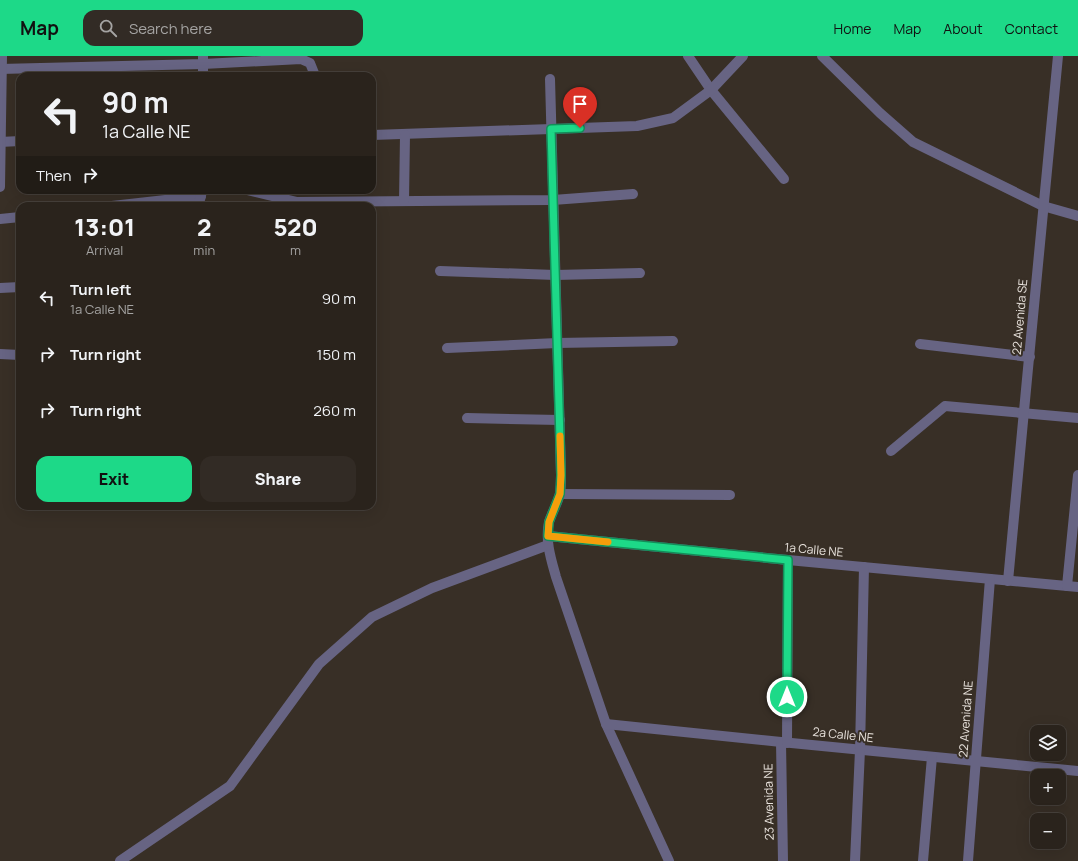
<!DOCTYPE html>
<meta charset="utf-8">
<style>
body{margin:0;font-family:Manrope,sans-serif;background:#322b25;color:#f1f3f6;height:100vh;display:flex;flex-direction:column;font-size:15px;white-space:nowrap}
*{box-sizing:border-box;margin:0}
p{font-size:13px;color:#a5a4a3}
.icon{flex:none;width:22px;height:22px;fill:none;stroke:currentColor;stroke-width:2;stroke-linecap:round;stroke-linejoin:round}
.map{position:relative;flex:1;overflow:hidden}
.drawer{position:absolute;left:16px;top:146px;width:360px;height:308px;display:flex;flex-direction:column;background:#2a231c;border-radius:12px;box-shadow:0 4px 16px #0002,0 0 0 1px #46403b}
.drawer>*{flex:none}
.banner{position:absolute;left:16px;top:16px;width:360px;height:122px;border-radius:12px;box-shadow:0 4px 16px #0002,0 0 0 1px #46403b;background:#2a231c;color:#f1f3f6;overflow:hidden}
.controls{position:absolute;left:1030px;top:669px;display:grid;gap:8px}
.controls a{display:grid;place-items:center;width:36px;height:36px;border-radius:8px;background:#2a231c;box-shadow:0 4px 16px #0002,0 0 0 1px #46403b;font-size:20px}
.pin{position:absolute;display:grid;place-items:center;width:34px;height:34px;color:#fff;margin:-41px -17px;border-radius:50% 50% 50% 0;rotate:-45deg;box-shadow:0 0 4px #0007}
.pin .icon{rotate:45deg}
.me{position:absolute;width:44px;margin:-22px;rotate:0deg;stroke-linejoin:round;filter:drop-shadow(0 0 3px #0008)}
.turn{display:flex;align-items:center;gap:14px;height:84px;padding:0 20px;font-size:18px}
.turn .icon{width:52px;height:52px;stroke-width:2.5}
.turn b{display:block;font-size:28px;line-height:34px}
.then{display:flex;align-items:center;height:38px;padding:0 20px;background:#0003;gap:8px;font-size:15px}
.eta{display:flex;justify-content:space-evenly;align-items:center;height:68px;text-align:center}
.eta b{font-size:24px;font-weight:800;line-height:28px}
.action{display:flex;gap:8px;margin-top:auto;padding:8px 20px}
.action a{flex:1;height:46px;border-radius:12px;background:#1dd988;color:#111;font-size:16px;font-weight:800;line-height:46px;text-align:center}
.action a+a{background:#322b25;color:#f1f3f6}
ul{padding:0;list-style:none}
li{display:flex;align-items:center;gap:12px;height:56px;padding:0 20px}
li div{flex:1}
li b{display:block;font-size:15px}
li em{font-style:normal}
header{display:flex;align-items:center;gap:24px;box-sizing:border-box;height:56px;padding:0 20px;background:#1dd988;color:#111}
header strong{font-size:19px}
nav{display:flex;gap:22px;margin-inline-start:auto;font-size:14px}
.search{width:280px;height:36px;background:#322b25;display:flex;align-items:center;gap:10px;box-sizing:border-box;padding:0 14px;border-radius:12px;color:#a5a4a3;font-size:15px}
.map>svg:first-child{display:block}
</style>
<header>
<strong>Map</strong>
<div class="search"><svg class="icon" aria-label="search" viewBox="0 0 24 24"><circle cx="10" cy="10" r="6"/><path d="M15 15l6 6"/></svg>Search here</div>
<nav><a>Home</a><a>Map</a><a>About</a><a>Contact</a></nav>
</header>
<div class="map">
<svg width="1078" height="805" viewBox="0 0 1078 805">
<rect width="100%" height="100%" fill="#382f26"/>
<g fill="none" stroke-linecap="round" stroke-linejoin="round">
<g stroke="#676483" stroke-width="10">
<polyline points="203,0 203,20"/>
<polyline points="688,0 711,34 784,123"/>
<polyline points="822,0 880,57 913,86 1043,150 1078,160"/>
<polyline points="0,13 203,8 301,3 310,7 314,17 314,20"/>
<path d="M550,23l11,396c0,6 0,12 -1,18 -2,10 -8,19 -11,29 -4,19 2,37 7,55l50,147 63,137"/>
<polyline points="372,79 637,70 673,62 711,34 743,0"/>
<polyline points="0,86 20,85"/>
<polyline points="0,131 2,0"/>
<polyline points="247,134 297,146 553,144 633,138"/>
<polyline points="404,145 405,79"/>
<polyline points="112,150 201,140"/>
<polyline points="198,150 201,140 202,134"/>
<polyline points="0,163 20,161"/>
<polyline points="440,215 555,219 640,217"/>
<polyline points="0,232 20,231"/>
<polyline points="920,288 1030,301"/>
<polyline points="447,292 557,287 673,285"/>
<polyline points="0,298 20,299"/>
<polyline points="467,362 560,364"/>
<polyline points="891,395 945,350 1078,362"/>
<polyline points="560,438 730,439"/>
<polyline points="548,480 788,504 1078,531"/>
<path d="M1008,525c17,-175 32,-350 50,-525"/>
<polyline points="1067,530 1078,419"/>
<polyline points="606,668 781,686 1078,715"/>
<polyline points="781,686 783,805"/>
<polyline points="787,687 788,504"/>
<polyline points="120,805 230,730 319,608 372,561 432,532 548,489"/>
<polyline points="855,805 860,694 864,511"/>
<polyline points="923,805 932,701"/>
<polyline points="968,805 990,523"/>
</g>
</g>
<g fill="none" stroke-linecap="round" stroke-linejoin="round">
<defs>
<polyline id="route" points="580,72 551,73 561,419 560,438 549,466 548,480 788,504 787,641"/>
</defs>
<use href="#route" stroke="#138d58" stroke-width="10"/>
<use href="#route" stroke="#1dd988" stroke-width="7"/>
<polyline stroke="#f59e0b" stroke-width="7" points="560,380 561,419 560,438 549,466 548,480 608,486"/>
</g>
<g text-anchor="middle" stroke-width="4" stroke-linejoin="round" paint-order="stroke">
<g font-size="12" fill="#e9e3dd" stroke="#382f26">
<text transform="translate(1020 261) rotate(-85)" y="4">22 Avenida SE</text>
<text transform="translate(814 494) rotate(5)" y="4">1a Calle NE</text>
<text transform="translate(966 663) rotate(-86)" y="4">22 Avenida NE</text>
<text transform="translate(843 679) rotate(6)" y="4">2a Calle NE</text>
<text transform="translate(769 746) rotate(-91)" y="4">23 Avenida NE</text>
</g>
</g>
</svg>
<div class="controls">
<a><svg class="icon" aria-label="layers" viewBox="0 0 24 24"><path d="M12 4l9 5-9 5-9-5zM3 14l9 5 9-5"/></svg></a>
<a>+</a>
<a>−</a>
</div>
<div class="pin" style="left:580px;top:72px;background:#d93025"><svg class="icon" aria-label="arrive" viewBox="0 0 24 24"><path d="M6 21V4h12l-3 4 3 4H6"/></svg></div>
<svg class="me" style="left:787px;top:641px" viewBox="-20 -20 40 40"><circle r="17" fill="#1dd988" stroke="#fff" stroke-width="3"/><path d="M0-11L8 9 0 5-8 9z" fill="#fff"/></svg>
<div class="banner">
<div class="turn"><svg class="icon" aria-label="left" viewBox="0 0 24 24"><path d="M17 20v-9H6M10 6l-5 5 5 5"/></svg><div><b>90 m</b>1a Calle NE</div></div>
<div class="then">Then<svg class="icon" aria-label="right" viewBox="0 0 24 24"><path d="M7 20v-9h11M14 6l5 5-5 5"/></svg></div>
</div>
<section class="drawer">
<div class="eta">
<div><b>13:01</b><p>Arrival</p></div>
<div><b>2</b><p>min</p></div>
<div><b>520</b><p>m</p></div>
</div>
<ul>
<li><svg class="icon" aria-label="left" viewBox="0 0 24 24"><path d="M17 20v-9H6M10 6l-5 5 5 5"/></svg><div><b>Turn left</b><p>1a Calle NE</p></div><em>90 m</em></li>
<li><svg class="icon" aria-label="right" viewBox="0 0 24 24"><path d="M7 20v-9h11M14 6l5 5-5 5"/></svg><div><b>Turn right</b></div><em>150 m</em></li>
<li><svg class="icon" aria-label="right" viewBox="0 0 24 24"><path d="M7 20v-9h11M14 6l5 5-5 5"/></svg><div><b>Turn right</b></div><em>260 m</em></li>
</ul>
<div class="action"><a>Exit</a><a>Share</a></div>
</section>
</div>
